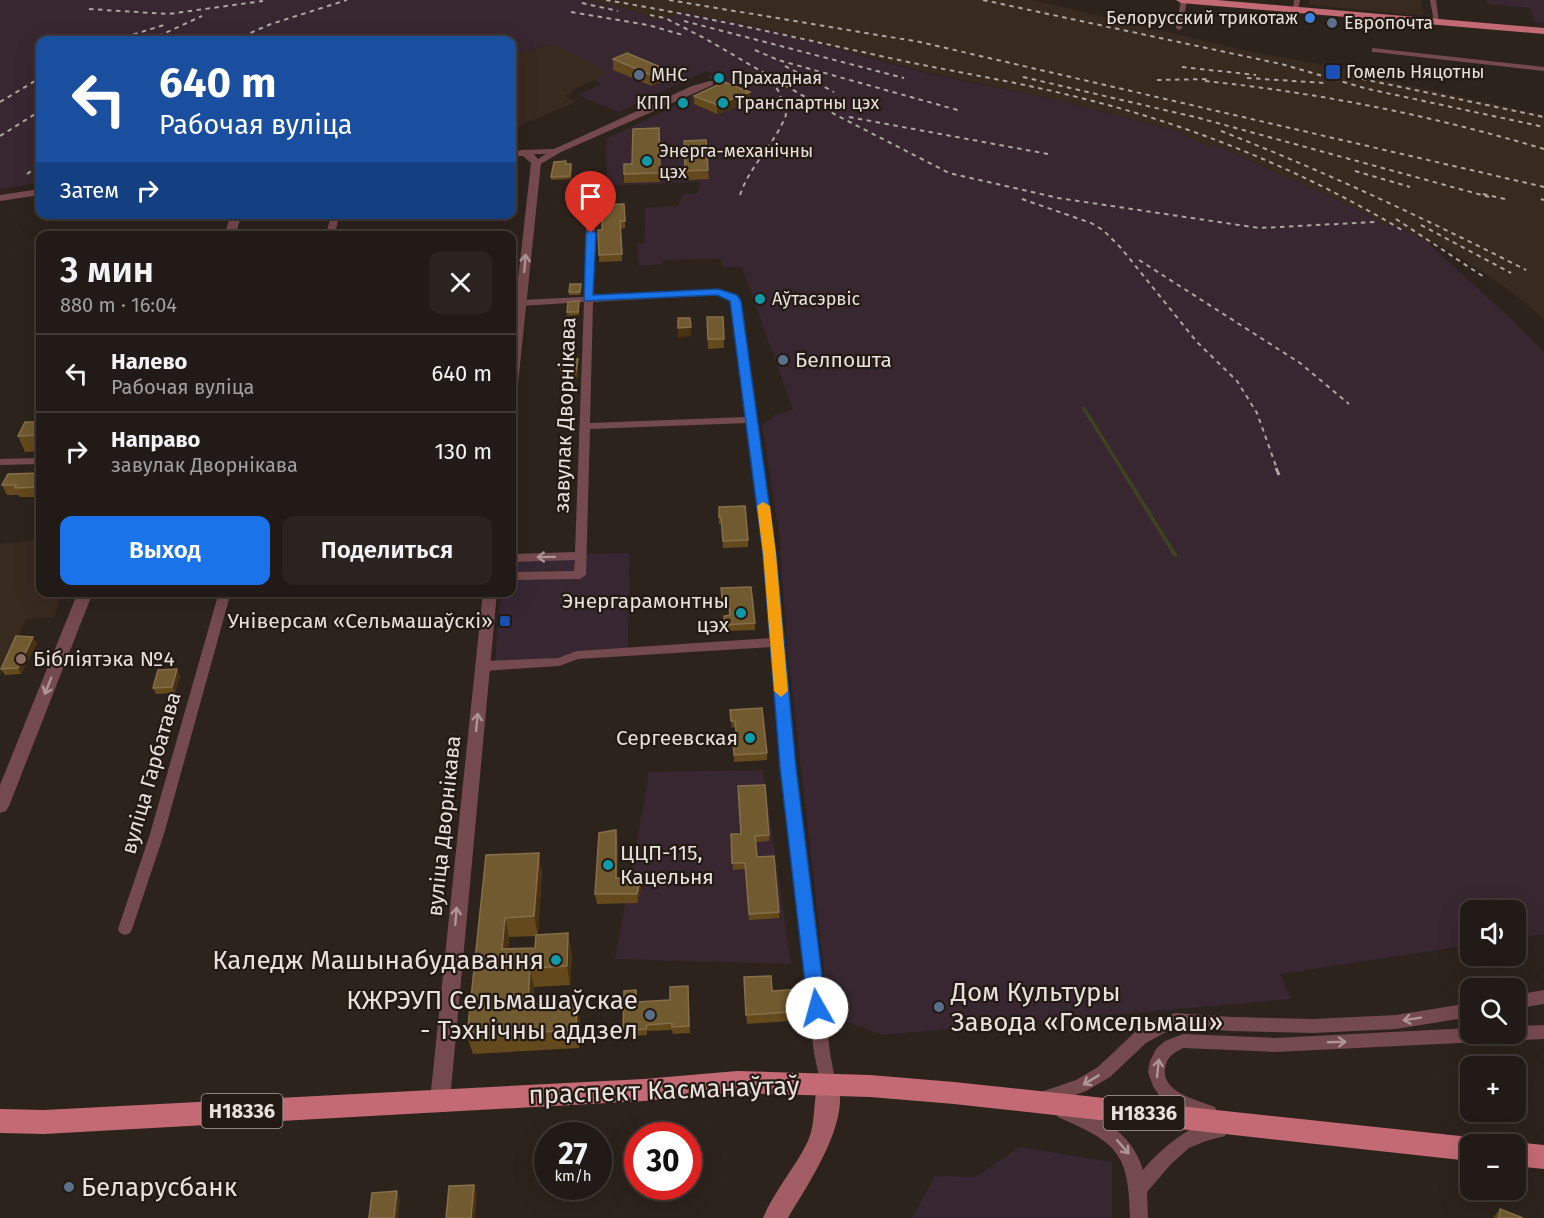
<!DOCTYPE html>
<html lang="ru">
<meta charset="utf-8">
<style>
body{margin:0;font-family:"Fira Sans",sans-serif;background:#2a231f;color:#f1f3f6;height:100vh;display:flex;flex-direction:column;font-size:22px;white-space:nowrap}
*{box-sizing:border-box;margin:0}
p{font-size:20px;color:#a2a1a1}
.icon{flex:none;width:33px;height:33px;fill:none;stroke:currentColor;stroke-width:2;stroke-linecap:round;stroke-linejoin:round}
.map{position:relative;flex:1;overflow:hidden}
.panel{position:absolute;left:36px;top:231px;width:480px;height:366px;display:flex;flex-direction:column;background:#221a16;border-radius:12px;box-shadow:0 6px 24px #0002,0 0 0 2px #3f3835}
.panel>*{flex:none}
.hud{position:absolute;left:36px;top:36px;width:480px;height:183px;border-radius:12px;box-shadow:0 6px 24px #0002,0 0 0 2px #3f3835;background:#1a4fa0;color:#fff;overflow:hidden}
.fabs{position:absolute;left:1460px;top:900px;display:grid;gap:12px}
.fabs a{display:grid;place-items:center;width:66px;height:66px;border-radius:12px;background:#221a16;box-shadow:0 6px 24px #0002,0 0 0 2px #3f3835;font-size:30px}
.speed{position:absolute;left:534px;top:1122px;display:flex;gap:12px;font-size:30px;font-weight:700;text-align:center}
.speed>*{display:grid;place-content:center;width:78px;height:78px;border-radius:50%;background:#221a16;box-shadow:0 6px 24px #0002,0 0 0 2px #3f3835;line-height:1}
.speed small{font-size:15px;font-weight:400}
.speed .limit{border:9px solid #d22;background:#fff;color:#111}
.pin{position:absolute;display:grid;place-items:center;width:51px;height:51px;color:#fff;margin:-62px -26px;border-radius:50% 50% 50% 0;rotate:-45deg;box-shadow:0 0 6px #0007}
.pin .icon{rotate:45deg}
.me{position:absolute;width:66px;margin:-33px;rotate:353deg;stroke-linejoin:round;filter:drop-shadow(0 0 4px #0008)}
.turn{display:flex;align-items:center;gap:21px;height:126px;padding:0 24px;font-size:27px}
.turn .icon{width:78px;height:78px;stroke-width:2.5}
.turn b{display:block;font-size:42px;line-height:51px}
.then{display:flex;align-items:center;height:57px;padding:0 24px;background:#0003;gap:12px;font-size:22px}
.round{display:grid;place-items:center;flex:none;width:63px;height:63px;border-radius:12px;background:#2a231f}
.summary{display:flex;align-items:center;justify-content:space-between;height:102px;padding:0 24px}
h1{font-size:36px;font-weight:600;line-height:45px}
.primary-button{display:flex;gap:12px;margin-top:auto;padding:12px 24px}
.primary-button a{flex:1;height:69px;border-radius:12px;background:#1a73e8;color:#fff;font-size:24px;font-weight:600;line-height:69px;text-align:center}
.primary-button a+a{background:#2a231f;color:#f1f3f6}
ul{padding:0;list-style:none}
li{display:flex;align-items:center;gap:18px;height:78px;padding:0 24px;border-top:2px solid #3f3835}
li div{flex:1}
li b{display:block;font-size:22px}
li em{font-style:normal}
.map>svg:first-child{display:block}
</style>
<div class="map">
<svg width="1544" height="1218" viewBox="0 0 1544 1218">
<rect width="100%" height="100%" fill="#2d231d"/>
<g fill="#362733">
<polygon points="629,553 628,648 580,650 556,660 495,663 500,593 512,592 512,556"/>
<polygon points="1019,1147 1112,1162 1112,1218 912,1218 935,1176 976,1177"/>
</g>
<g fill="#382730">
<polygon points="0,0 581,0 625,8 659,20 684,12 761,28 925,73 1062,101 1176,131 1208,147 1214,144 1366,214 1385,226 1398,226 1428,243 1511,319 1544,352 1544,934 1515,938 1515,910 1470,910 1470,945 1280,974 1291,999 882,1035 829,1015 787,644 779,533 762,425 775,415 793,410 742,267 722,267 721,259 663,260 662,264 639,266 637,243 644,243 645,208 678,206 683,194 698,194 700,182 607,186 606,139 723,82 707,77 713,73 706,71 618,112 577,95 602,84 594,79 605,74 553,44 512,55 512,40 40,40 40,183 0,189"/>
<polygon points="1487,0 1544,0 1544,23 1534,22 1530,8 1488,4"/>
<polygon points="763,770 791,964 615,959 648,780 648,772"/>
</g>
<g fill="#392a20">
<polygon points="581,0 1032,0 1252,52 1376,74 1376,78 1544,115 1544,319 1508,289 1436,242 1428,243 1398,226 1385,226 1366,214 1214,144 1209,147 1176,131 1062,101 925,72 761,28 684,12 659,20 625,8"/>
<polygon points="1309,0 1421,0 1424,16 1310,5"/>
<polygon points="553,44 600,68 606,75 571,90 574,92 564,96 576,102 512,129 512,55"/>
<polygon points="40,540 40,592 62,593 54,617 26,619 0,677 0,544"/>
</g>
<polygon fill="#3f4220" points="1081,407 1085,407 1178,556 1174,557"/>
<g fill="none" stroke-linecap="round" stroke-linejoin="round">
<g fill="#754a4e" fill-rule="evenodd">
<polygon points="1181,0 1187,0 1182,28 1179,30 1176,28"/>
<polygon points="1294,0 1300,0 1298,10 1293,9"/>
<polygon points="1430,0 1436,0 1439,23 1434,22"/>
<polygon points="1372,48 1544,67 1544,71 1375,52 1372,52"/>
<polygon points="710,81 713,81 713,85 561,152 539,165 532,163 546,154 521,154 517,152 521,150 554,149 692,86"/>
<path d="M592,182l4,3 -3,111 125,-7 12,3 11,9 35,253 19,213 35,286 6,32 -2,5 -6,3 -6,-3 -8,-37 -33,-286 -9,-120 -194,12 -19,7 -76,5 -4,-2 -2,-3 2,-3 4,-2 75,-3 19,-7 194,-13 -7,-84 -17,-131 -157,6 -4,146 -6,4 -68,1v-8l62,-1 1,-11 -63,2v-8l63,-2 9,-250 -63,4 -5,-3 5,-3 63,-3 4,-112zM718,295l6,1 7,6 15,115 -156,6 3,-121z"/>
<polygon points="332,214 340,214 334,236 325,236"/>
<polygon points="40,458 40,464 0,465 0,459"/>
<polygon points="219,592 231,592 164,834 132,929 130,933 125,935 120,933 118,929 150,834"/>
<polygon points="1544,990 1544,1004 1515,1009 1515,995"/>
<polygon points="1470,1003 1470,1017 1396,1029 1313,1033 1232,1031 1175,1027 1146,1043 1110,1077 1086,1091 1044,1106 1038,1103 1036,1098 1038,1093 1076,1080 1098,1067 1134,1033 1152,1022 1175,1013 1232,1017 1313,1019 1396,1015"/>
<path d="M1544,1025v14l-269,13 -92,-4c-10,5 -17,10 -18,21 -3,24 33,31 50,38l2,5 -2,5 -6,3 -34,-13 -17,-13 -5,-8 -5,-14 2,-11 6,-12 9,-8 18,-7 92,4 195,-10v6h45v-8z"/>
<path d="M1064,1104c36,14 67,26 79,66 15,-18 55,-56 82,-46l2,6 -2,6 -19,5 -17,7 -18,16 -24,28 1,26h-18c-1,-66 -13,-75 -72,-101l-2,-5 2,-5z"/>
</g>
<g fill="#754a4e" fill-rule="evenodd">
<polygon points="512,150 533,153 541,163 518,384 512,388 512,333 531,163 523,156 512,156"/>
<polygon points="40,189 40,195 0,201 0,195"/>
<polygon points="231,214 242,214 235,236 224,236"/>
<polygon points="78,592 93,592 9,806 6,811 0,813 0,785"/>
<polygon points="483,592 497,592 450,1100 447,1107 440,1110 433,1107 430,1100"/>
</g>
<path fill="#a25c64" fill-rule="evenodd" d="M828,1075l8,3c18,40 -28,106 -48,140h-25c11,-27 32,-50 45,-77 9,-21 4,-44 12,-63z"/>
<g fill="#c46a75" fill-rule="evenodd">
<polygon points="1176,0 1217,0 1544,28 1544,34 1181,3"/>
<polygon points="737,1071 870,1075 954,1082 1470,1137 1479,1140 1481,1144 1470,1144 1470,1161 954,1104 870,1097 737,1093 644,1101 44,1134 0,1133 0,1109 44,1110 644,1079"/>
<polygon points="1515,1142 1544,1145 1544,1169 1515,1166 1515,1144 1508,1144"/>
</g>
<g stroke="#aea6a1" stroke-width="2" stroke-dasharray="4.5 4.5" stroke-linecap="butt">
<path d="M606,0c101,17 201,40 302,62 59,12 119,22 177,37 112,28 218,72 317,131"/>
<polyline points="669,0 920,42 1544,187"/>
<polyline points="983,0 1281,64 1368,89 1544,127"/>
<polyline points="582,3 618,11"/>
<polyline points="89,9 168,14 263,1"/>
<polyline points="571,12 648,25 683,35"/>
<polyline points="650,15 665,18 706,39 836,115 949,173 1058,198 1259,228 1375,222"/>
<polyline points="684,21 904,78"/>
<polyline points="116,40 167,24"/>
<polyline points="150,40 202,16"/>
<polyline points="234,40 271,24 347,0"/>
<polyline points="755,50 778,60 961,111"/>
<polyline points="785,66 834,92"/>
<polyline points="1182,67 1256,75"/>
<polyline points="1023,77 1199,118 1489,197"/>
<polyline points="1353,77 1544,117"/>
<polyline points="1247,78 1325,83"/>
<polyline points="1157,80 1211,79"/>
<path d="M1205,81c116,12 228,35 339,68"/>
<polyline points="0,102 40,78"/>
<polyline points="849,117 1048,154"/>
<path d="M1221,131c105,41 205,88 305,139"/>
<polyline points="0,136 40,111"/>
<polyline points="1355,171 1410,187"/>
<polyline points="27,174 40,165"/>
<polyline points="1483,194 1505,199"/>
<path d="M740,195c10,-30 35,-51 46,-80l-7,-23 -10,-16"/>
<polyline points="1022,199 1091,223 1103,230 1121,248 1197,342 1237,381 1257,413 1277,469"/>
<polyline points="1541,199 1544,200"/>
<polyline points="1396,219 1484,277"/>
<polyline points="1421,225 1511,273"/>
<polyline points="1139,260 1300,363 1349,404"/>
</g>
<polyline stroke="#aea6a1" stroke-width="3" stroke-dasharray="8 8" stroke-linecap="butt" points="1276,468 1279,475"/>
</g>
<g fill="#63491b" fill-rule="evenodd">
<polygon points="613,59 665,69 666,80 652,86 613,70"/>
<polygon points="750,92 751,101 717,114 694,104 694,96"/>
<polygon points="660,136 660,182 624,183 624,174 632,164"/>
<polygon points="684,141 708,170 709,179 686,180"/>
<polygon points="572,167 571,179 551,180 551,177"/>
<polygon points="625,211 625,228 620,229 622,261 599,262 599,255 602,230"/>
<polygon points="581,284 580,295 569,295 569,292"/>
<polygon points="579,301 579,315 567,316 567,312"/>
<polygon points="707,317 723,317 724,348 708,349"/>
<polygon points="578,359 578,365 577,377 561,377 561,371 565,362"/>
<polygon points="40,422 40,451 25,452 18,436"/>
<polygon points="40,473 40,497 20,497 18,495 7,495 2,485"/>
<polygon points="719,507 748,540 748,547 723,548 722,524 719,524"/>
<polygon points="721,588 755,623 755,630 725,631 724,616 729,615 728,603 722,603"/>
<polygon points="37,643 21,674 5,675 1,669"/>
<polygon points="180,676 175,693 156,694 153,688"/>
<polygon points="730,710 767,753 767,760 734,762 733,741 737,741 735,727 732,728"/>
<polygon points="616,830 618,840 617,878 640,880 641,890 638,903 597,904 595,894"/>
<polygon points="731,834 769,835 769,841 756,842 757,857 779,912 779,918 749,920 746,869 733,870"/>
<path d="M486,855l56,17 -4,62 34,18 -2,33 -36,2 -1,16 47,17 -1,28 -106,6 -6,-18zM536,936l-1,12 -27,1 1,-12z"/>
<polygon points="688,986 690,1033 673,1034 672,1030 647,1031 647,1035 624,1037 623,1031 636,990 637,1002 670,1000"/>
<polygon points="744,987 772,991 803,1011 803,1020 747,1024"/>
<polygon points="1500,1209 1523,1218 1493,1218"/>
</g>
<g fill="#473313">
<polygon points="665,69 666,80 652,86 651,75"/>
<polygon points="750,92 751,101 717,114 717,105"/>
<polygon points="691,327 691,336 678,338 678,328"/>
<polygon points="578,359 578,365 577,377 576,371"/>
<polygon points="33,637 37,643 21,674 18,668"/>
<polygon points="177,669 180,676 175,693 172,687"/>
<polygon points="616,830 618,840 617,887 616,878"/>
<polygon points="539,853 542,872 538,936 534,916"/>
<polygon points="640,880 641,890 638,903 637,894"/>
<polygon points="505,918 509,937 506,968 502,949"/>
<polygon points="568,933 572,952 570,985 567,966"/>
<polygon points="530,968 534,987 532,1022 528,1004"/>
<polygon points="577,1001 580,1020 579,1048 576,1030"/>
<polygon points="474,1185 477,1193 475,1218 471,1218"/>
<polygon points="397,1191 400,1200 398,1218 394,1218"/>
</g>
<g fill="#715a2f" stroke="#846f4a" stroke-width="1.5">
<polygon points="627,53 665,69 651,75 613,59"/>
<polygon points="724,82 750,92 717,105 694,96"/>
<polygon points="659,128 660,173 624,174 624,164 632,164 633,129"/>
<polygon points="706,140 708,170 685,171 684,141"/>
<polygon points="566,161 566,164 571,164 570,176 551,177 554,162"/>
<polygon points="624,204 625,221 620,221 622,254 599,255 598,230 602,230 602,205"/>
<polygon points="570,284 581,284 580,292 569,292"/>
<polygon points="579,301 578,312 567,312 568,302"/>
<polygon points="707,317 723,317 724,339 708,339"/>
<polygon points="678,318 690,318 691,327 678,328"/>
<polygon points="566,359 578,359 576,371 561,371 562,362 565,362"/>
<polygon points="25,422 40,422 40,435 18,436"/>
<polygon points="40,473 40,487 15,488 16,485 2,485 8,474"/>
<polygon points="745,506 748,540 723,541 721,517 719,517 719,507"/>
<polygon points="751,587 755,623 725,625 724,616 730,615 728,597 722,597 721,588"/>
<polygon points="16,636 33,637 18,668 1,669"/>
<polygon points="177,669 172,687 153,688 158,670"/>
<polygon points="762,708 767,753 734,755 733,741 737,741 735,721 731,721 730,710"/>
<polygon points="765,785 769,835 755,836 757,857 774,856 779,912 749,914 745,863 732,863 731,834 741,834 738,786"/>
<polygon points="616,830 616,878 640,880 637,894 595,894 599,833"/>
<polygon points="539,853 534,916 505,918 502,949 535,948 536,935 568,933 567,966 530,968 528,1004 577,1001 576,1030 467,1036 486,855"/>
<polygon points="771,976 772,991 801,989 803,1011 746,1015 744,977"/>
<polygon points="688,986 689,1026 672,1027 672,1023 647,1025 646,1029 623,1031 624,991 636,990 636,1002 670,1000 670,987"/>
<polygon points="474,1185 471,1218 446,1218 449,1186"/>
<polygon points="397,1191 394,1218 369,1218 372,1193"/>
<polygon points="1500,1209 1523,1218 1499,1218"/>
</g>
<defs><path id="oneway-shaft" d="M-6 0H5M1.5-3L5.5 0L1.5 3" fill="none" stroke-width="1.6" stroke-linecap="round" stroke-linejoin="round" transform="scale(1.5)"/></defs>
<g stroke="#ae9595">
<use href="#oneway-shaft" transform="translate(525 263) rotate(-85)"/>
<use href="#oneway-shaft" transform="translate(546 557) rotate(179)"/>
<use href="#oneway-shaft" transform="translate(48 686) rotate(112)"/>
<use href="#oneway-shaft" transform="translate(477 722) rotate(-84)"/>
<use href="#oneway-shaft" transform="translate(456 916) rotate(-85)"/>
<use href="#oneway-shaft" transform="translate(1412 1019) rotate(171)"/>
<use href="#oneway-shaft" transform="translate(1337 1042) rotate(-2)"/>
<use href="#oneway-shaft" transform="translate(1158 1068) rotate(-84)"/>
<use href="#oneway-shaft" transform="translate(1091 1080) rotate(149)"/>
<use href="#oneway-shaft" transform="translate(1123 1147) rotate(49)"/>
</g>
<polygon fill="#1a73e8" stroke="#114b97" stroke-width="1.5" points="591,230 596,233 593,295 718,289 737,295 741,301 776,554 796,767 826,1008 823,1014 817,1016 811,1014 808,1008 780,767 763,554 730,301 717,295 584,301 586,233"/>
<polygon fill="#f59e0b" points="763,502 770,506 776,554 788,691 781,697 774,691 763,554 757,506"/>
<circle fill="#3f7fe0" stroke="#231a13" stroke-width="2" cx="1310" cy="18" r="6"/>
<g fill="#5c6f8a" stroke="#231a13" stroke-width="2">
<circle cx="1332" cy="23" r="6"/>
<circle cx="639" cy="75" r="6"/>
<circle cx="783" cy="360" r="6"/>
<circle cx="939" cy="1007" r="6"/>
<circle cx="650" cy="1015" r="6"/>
<circle cx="69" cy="1187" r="6"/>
</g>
<g fill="#1a4fb4" stroke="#231a13" stroke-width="2">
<rect x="1325" y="64" width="16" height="16" rx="3"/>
<rect x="499" y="615" width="12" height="12" rx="3"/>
</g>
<g fill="#0f9aa8" stroke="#231a13" stroke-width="2">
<circle cx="719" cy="78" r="6"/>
<circle cx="683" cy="103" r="6"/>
<circle cx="723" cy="103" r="6"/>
<circle cx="647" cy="161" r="6"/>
<circle cx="760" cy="299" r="6"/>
<circle cx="741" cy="613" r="6"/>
<circle cx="750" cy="738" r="6"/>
<circle cx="608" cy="865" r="6"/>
<circle cx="556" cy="960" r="6"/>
</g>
<circle fill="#8d6e63" stroke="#231a13" stroke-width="2" cx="21" cy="659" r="6"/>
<g text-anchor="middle" stroke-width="4.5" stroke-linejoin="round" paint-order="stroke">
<g font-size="18" fill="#e7e0dc" stroke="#231a13" text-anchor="start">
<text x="1298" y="24" text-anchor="end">Белорусский трикотаж</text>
<text x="1344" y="29">Европочта</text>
<text x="1346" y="78">Гомель Няцотны</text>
<text x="651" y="81">МНС</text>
<text x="731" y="84">Прахадная</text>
<text x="671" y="109" text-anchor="end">КПП</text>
<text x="735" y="109">Транспартны цэх</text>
<text x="659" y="157">Энерга-механічны<tspan x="659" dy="21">цэх</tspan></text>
<text x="772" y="305">Аўтасэрвіс</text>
</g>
<g fill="#231a13" stroke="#aca5a0" stroke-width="1.5">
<rect x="201.5" y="1094" width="81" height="34" rx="4.5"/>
<rect x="1103.5" y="1096" width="81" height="34" rx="4.5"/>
</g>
<g font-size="20" font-weight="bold" fill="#e7e0dc">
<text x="242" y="1118">Н18336</text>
<text x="1144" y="1120">Н18336</text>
</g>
<g font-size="21" fill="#e7e0dc" stroke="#231a13" text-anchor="start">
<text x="795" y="367">Белпошта</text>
<text x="729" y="608" text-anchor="end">Энергарамонтны<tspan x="729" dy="24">цэх</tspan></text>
<text x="493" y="628" text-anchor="end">Універсам «Сельмашаўскі»</text>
<text x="33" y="666">Бібліятэка №4</text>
<text x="738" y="745" text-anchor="end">Сергеевская</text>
<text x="620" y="860">ЦЦП-115,<tspan x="620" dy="24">Кацельня</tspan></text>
</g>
<g font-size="21" fill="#e7e0dc" stroke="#231a13">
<text transform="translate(565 415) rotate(-88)" y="7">завулак Дворнікава</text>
<text transform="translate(151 773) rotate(-74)" y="7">вуліца Гарбатава</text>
<text transform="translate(444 826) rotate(-84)" y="7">вуліца Дворнікава</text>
</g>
<g font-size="26" fill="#e7e0dc" stroke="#231a13" text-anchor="end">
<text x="544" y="969">Каледж Машынабудавання</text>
<text x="951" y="1001" text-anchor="start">Дом Культуры<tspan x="951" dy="30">Завода «Гомсельмаш»</tspan></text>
<text x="638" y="1009">КЖРЭУП Сельмашаўскае<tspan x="638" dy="30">- Тэхнічны аддзел</tspan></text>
<text x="81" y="1196" text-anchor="start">Беларусбанк</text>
</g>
<g font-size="26" fill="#e7e0dc" stroke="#231a13">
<text transform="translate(664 1090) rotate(-2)" y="9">праспект Касманаўтаў</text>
</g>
</g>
</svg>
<div class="fabs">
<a><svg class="icon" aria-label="sound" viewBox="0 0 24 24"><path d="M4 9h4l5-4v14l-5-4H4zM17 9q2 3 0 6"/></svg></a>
<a><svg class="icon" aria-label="search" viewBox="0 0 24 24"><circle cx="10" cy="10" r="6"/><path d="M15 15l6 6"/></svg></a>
<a>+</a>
<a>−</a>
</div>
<div class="speed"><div>27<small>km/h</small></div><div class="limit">30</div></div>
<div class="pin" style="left:591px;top:233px;background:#d93025"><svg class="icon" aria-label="arrive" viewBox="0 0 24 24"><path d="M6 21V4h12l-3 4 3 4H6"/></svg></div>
<svg class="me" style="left:817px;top:1008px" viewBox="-20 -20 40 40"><circle r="19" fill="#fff"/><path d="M0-13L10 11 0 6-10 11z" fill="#1a73e8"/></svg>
<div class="hud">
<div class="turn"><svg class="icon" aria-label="left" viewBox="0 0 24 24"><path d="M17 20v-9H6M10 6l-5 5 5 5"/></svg><div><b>640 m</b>Рабочая вуліца</div></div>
<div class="then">Затем<svg class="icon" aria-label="right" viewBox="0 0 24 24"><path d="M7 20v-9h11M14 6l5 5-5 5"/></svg></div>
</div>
<section class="panel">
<div class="summary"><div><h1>3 мин</h1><p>880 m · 16:04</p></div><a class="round"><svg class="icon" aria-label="close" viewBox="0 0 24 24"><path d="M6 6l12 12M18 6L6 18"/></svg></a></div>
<ul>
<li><svg class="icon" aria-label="left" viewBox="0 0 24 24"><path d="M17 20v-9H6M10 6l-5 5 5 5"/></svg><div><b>Налево</b><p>Рабочая вуліца</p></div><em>640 m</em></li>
<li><svg class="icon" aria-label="right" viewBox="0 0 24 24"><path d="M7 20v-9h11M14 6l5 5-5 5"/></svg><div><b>Направо</b><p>завулак Дворнікава</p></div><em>130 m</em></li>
</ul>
<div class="primary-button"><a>Выход</a><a>Поделиться</a></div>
</section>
</div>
